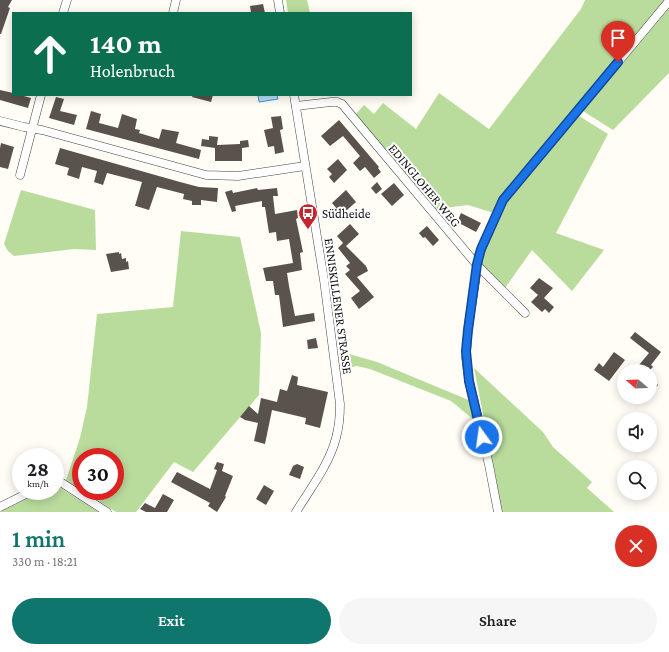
<!DOCTYPE html>
<meta charset="utf-8">
<style>
body{margin:0;font-family:"Crimson Pro",serif;background:#f6f6f6;color:#202124;height:100vh;display:flex;flex-direction:column;font-size:15px;white-space:nowrap}
*{box-sizing:border-box;margin:0}
p{font-size:13px;color:#757577}
.icon{flex:none;width:22px;height:22px;fill:none;stroke:currentColor;stroke-width:2;stroke-linecap:round;stroke-linejoin:round}
.map{position:relative;height:512px;overflow:hidden}
.panel{display:flex;flex-direction:column;background:#fff;flex:1}
.panel>*{flex:none}
.hud{position:absolute;left:12px;top:12px;width:400px;height:84px;border-radius:0px;box-shadow:0 2px 10px #0003;background:#0b6e4f;color:#fff;overflow:hidden}
.needle{width:26px;rotate:289deg}
.fabs{position:absolute;left:617px;top:364px;display:grid;gap:8px}
.fabs a{display:grid;place-items:center;width:40px;height:40px;border-radius:50%;background:#fff;box-shadow:0 2px 10px #0003;font-size:20px}
.speed{position:absolute;left:12px;top:448px;display:flex;gap:8px;font-size:20px;font-weight:700;text-align:center}
.speed>*{display:grid;place-content:center;width:52px;height:52px;border-radius:50%;background:#fff;box-shadow:0 2px 10px #0003;line-height:1}
.speed small{font-size:10px;font-weight:400}
.speed .limit{border:6px solid #d22;background:#fff;color:#111}
.pin{position:absolute;display:grid;place-items:center;width:34px;height:34px;color:#fff;margin:-41px -17px;border-radius:50% 50% 50% 0;rotate:-45deg;box-shadow:0 0 4px #0007}
.pin .icon{rotate:45deg}
.me{position:absolute;width:44px;margin:-22px;rotate:346deg;stroke-linejoin:round;filter:drop-shadow(0 0 3px #0008)}
.turn{display:flex;align-items:center;gap:14px;height:84px;padding:0 12px;font-size:18px}
.turn .icon{width:52px;height:52px;stroke-width:2.5}
.turn b{display:block;font-size:28px;line-height:34px}
.round{display:grid;place-items:center;flex:none;width:42px;height:42px;border-radius:21px;background:#f6f6f6}
.overview{display:flex;align-items:center;justify-content:space-between;height:68px;padding:0 12px}
h1{font-size:24px;font-weight:600;line-height:30px;color:#0f766e}
.button{display:flex;gap:8px;margin-top:auto;padding:8px 12px}
.button a{flex:1;height:46px;border-radius:24px;background:#0f766e;color:#fff;font-size:16px;font-weight:600;line-height:46px;text-align:center}
.button a+a{background:#f6f6f6;color:#202124}
.map>svg:first-child{display:block}
</style>
<div class="map">
<svg width="669" height="512" viewBox="0 0 669 512">
<rect width="100%" height="100%" fill="#fffdf5"/>
<g fill="#b9dc9c">
<polygon points="286,0 307,0 310,13 288,13"/>
<polygon points="585,0 666,0 494,213 468,205 436,209 355,115 364,105 374,114 383,103 416,129 439,93 489,129 581,9"/>
<polygon points="669,8 669,73 613,130 583,111"/>
<polygon points="579,116 608,134 556,233 604,250 572,291 532,250 505,288 482,264 483,258 507,202"/>
<polygon points="21,190 95,210 96,250 74,249 14,256 8,251 4,244"/>
<polygon points="181,231 240,237 261,333 259,395 193,472 174,462 136,512 116,512 83,491 115,491 115,457 81,457 81,490 66,480 80,438 87,407 97,314 173,307"/>
<polygon points="342,352 377,362 471,401 474,420 451,401 370,369 357,366 343,369"/>
<polygon points="474,368 543,432 553,447 592,482 587,488 614,512 502,512"/>
<polygon points="55,485 56,485 99,512 0,512 43,491 55,491"/>
</g>
<polygon fill="#b9e0f7" stroke="#3f96cf" points="258,95 277,95 278,99 259,102"/>
<g fill="#5a524d">
<polygon points="0,0 12,0 8,7 10,8 1,34 0,34"/>
<polygon points="263,4 265,13 251,13 250,6"/>
<polygon points="0,90 13,93 13,95 20,95 31,98 28,108 0,100"/>
<polygon points="193,95 213,95 211,102 192,97"/>
<polygon points="56,97 64,99 60,111 77,115 74,125 49,118"/>
<polygon points="91,111 101,114 99,123 118,128 122,114 137,119 135,129 140,130 139,133 159,139 162,129 179,132 176,143 201,150 199,159 86,129"/>
<polygon points="281,116 283,129 280,130 284,152 275,154 274,146 268,147 264,130 273,128 271,117"/>
<polygon points="339,120 379,167 378,168 381,172 374,178 365,167 360,171 353,163 360,156 343,136 330,146 321,136"/>
<polygon points="209,136 218,137 217,145 240,144 240,141 248,140 249,147 242,148 242,161 215,161 215,148 201,146 202,139 209,140"/>
<polygon points="1,143 14,147 8,169 0,167 0,148"/>
<polygon points="60,148 180,182 199,187 218,188 217,202 201,200 201,205 192,205 192,201 183,199 184,194 157,187 149,210 136,206 135,206 142,182 107,173 103,185 94,182 97,171 82,167 79,179 67,175 69,168 55,164"/>
<polygon points="338,159 347,170 334,183 329,177 332,174 327,169"/>
<polygon points="377,182 382,189 376,194 371,188"/>
<polygon points="394,183 404,195 392,206 381,194"/>
<polygon points="257,188 258,190 277,188 278,196 273,196 275,214 297,210 298,218 296,219 303,252 300,253 302,270 287,273 289,286 295,316 314,313 315,321 283,327 279,295 275,295 273,281 266,281 263,268 293,263 289,239 277,241 276,232 269,233 265,207 262,207 262,201 235,206 234,199 236,211 232,212 225,192 232,190 233,193"/>
<polygon points="346,190 356,202 339,217 333,209 337,209 332,203"/>
<polygon points="461,213 481,223 476,232 457,222"/>
<polygon points="350,224 359,234 346,246 366,266 368,271 357,277 374,297 359,309 351,298 360,291 345,274 350,270 346,266 350,263 338,248 343,243 337,236"/>
<polygon points="427,226 439,240 433,246 425,237 423,238 419,233"/>
<polygon points="119,252 119,254 121,253 122,259 126,258 126,262 128,261 129,269 111,272 106,254"/>
<polygon points="539,278 553,288 544,298 554,307 549,313 545,309 542,312 531,302 538,295 530,288"/>
<polygon points="635,332 661,352 651,365 653,367 649,371 634,371 649,353 630,338"/>
<polygon points="316,338 318,348 308,349 307,340"/>
<polygon points="614,352 625,360 609,381 594,370 599,363 603,367"/>
<polygon points="292,375 298,377 297,385 328,392 320,428 305,424 306,418 272,410 265,444 254,441 258,423 245,420 240,417 249,406 258,414 261,398 277,402 280,389 287,391"/>
<polygon points="650,378 658,385 650,395"/>
<polygon points="217,462 224,464 222,471 233,476 225,496 226,497 217,512 208,506 210,503 171,482 177,472 210,489 217,470 214,469"/>
<polygon points="297,464 304,467 300,479 289,475 293,466"/>
<polygon points="264,485 274,491 266,505 256,499"/>
<polygon points="163,494 174,500 167,512 146,512 140,509 145,503 155,508"/>
</g>
<g fill="none" stroke-linecap="round" stroke-linejoin="round">
<defs>
<g id="minor">
<polyline points="278,0 280,13"/>
<polyline points="63,13 67,0"/>
<polyline points="173,13 176,0"/>
<path d="M294,95l30,185 16,124c0,11 -1,23 -4,34 -7,27 -26,51 -40,74"/>
<polyline points="296,106 331,102 337,102 342,104 477,265 525,313"/>
<polyline points="0,121 24,127 42,130 206,175 238,176 305,166"/>
<polyline points="20,175 41,95"/>
<polyline points="55,480 59,481 107,512"/>
<polyline points="0,507 32,491"/>
<polyline points="498,512 489,465 469,381 466,358 468,329 479,255 503,200 669,1"/>
</g>
</defs>
<use href="#minor" stroke="#444" stroke-width="9"/>
<use href="#minor" stroke="#fff" stroke-width="8"/>
</g>
<g fill="none" stroke-linecap="round" stroke-linejoin="round">
<defs>
<polyline id="route" points="482,437 469,381 466,351 468,330 477,264 481,249 503,200 618,62"/>
</defs>
<use href="#route" stroke="#114b97" stroke-width="10"/>
<use href="#route" stroke="#1a73e8" stroke-width="7"/>
</g>
<defs>
<symbol id="bus-pin" viewBox="-11 -11 22 30"><path d="M0 17L-7.5 6A9.5 9.5 0 1 1 7.5 6Z" fill="#c4262e" stroke="#fff"/><path d="M-5-6H5V4H4V6H2V4H-2V6H-4V4H-5ZM-3.5-4V0h7V-4ZM-3.5 1.2v1.5H-2V1.2ZM2 1.2v1.5H3.5V1.2Z" fill="#fff"/></symbol>
</defs>
<g fill-rule="evenodd">
<use href="#bus-pin" x="297" y="202" width="22" height="30"/>
</g>
<g text-anchor="middle" stroke-width="4" stroke-linejoin="round" paint-order="stroke">
<g font-size="13" fill="#111" stroke="#fff">
<text transform="translate(425 185) rotate(50)" y="5">EDINGLOHER WEG</text>
<text transform="translate(339 306) rotate(82)" y="5">ENNISKILLENER STRASSE</text>
</g>
<g font-size="13" fill="#111" stroke="#fff" text-anchor="start">
<text x="322" y="218">Südheide</text>
</g>
</g>
</svg>
<div class="fabs">
<a><svg class="needle" viewBox="-14 -14 28 28"><path d="M0-13l5 13h-10z" fill="#e53935"/><path d="M0 13l5-13h-10z" fill="#757577"/></svg></a>
<a><svg class="icon" aria-label="sound" viewBox="0 0 24 24"><path d="M4 9h4l5-4v14l-5-4H4zM17 9q2 3 0 6"/></svg></a>
<a><svg class="icon" aria-label="search" viewBox="0 0 24 24"><circle cx="10" cy="10" r="6"/><path d="M15 15l6 6"/></svg></a>
</div>
<div class="speed"><div>28<small>km/h</small></div><div class="limit">30</div></div>
<div class="pin" style="left:618px;top:62px;background:#d93025"><svg class="icon" aria-label="arrive" viewBox="0 0 24 24"><path d="M6 21V4h12l-3 4 3 4H6"/></svg></div>
<svg class="me" style="left:482px;top:437px" viewBox="-20 -20 40 40"><circle r="17" fill="#1a73e8" stroke="#fff" stroke-width="3"/><path d="M0-11L8 9 0 5-8 9z" fill="#fff"/></svg>
<div class="hud">
<div class="turn"><svg class="icon" aria-label="ahead" viewBox="0 0 24 24"><path d="M12 20V5M6 11l6-6 6 6"/></svg><div><b>140 m</b>Holenbruch</div></div>
</div>
</div>
<section class="panel">
<div class="overview"><div><h1>1 min</h1><p>330 m · 18:21</p></div><a class="round" style="background:#d93025;color:#fff"><svg class="icon" aria-label="close" viewBox="0 0 24 24"><path d="M6 6l12 12M18 6L6 18"/></svg></a></div>
<div class="button"><a>Exit</a><a>Share</a></div>
</section>
